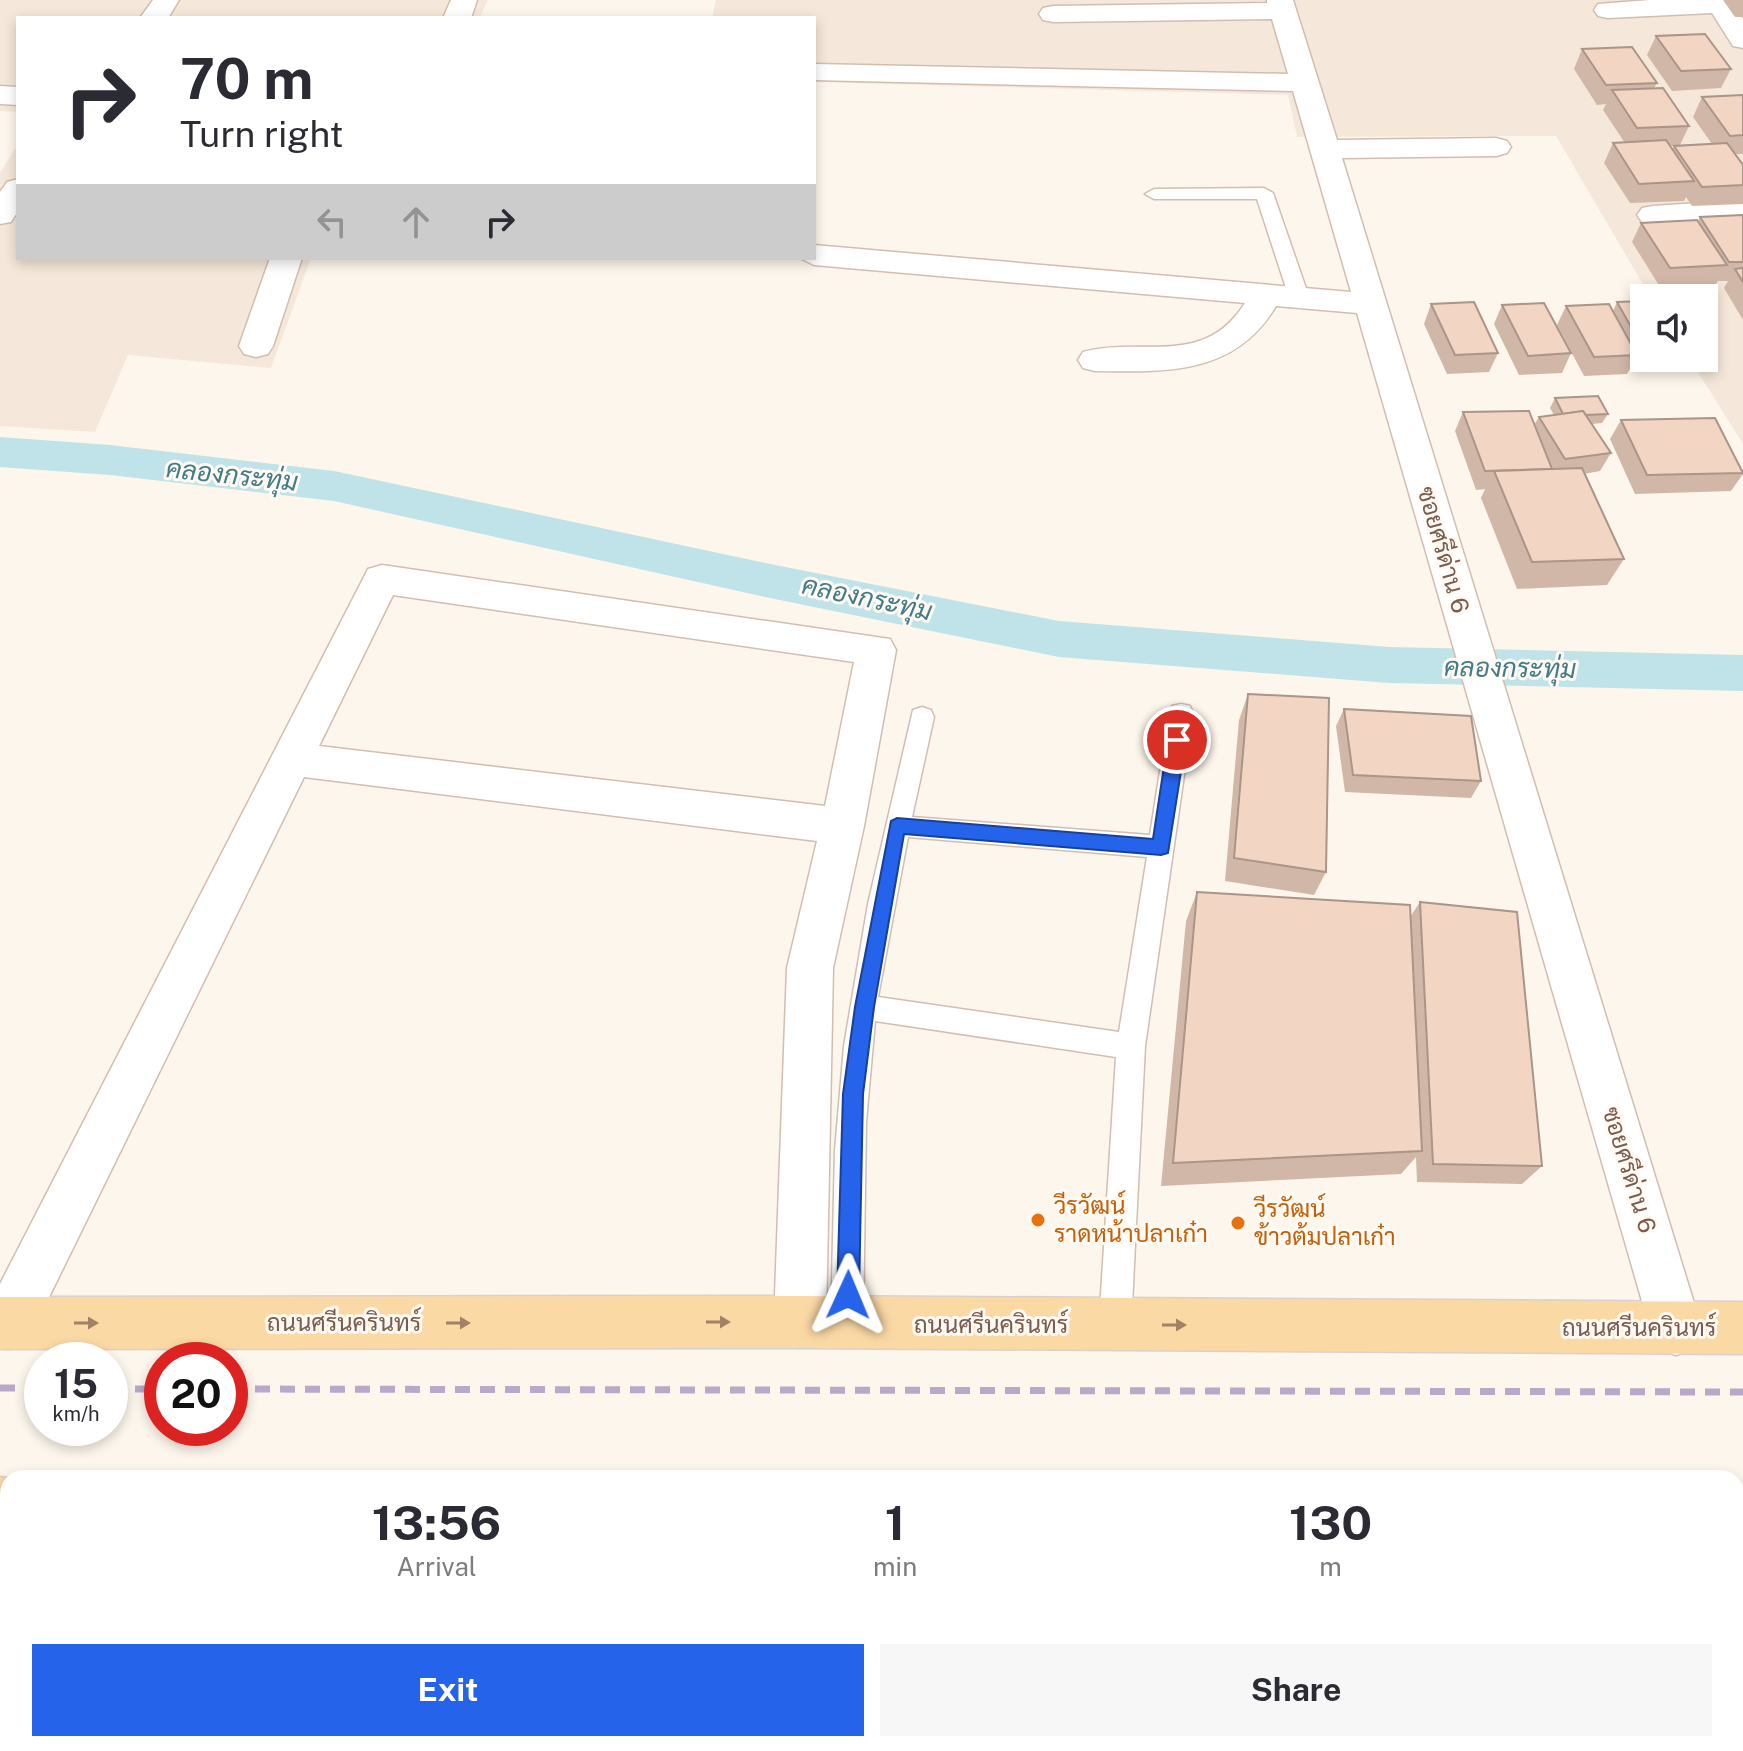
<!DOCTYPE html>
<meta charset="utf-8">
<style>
body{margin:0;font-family:"Public Sans",Sarabun,sans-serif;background:#f7f7f7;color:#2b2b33;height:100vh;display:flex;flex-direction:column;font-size:30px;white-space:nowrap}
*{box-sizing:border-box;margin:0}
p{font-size:26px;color:#7c7c81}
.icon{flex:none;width:44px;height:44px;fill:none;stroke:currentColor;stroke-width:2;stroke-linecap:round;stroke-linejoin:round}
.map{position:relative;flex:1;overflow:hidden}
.panel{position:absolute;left:0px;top:1470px;width:1744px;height:282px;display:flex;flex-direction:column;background:#fff;border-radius:24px 24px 0 0;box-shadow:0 4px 12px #0003}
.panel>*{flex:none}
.guide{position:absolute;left:16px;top:16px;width:800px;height:244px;border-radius:0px;box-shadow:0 4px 12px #0003;background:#fff;color:#2b2b33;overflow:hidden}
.controls{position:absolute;left:1630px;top:284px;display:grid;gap:16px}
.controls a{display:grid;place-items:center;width:88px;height:88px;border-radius:0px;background:#fff;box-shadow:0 4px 12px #0003;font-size:40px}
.speed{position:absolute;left:24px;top:1342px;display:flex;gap:16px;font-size:40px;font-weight:700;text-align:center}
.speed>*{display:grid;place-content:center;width:104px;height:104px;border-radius:50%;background:#fff;box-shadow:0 4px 12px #0003;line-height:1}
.speed small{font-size:20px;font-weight:400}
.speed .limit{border:12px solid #d22;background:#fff;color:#111}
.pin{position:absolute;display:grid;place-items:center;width:68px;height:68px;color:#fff;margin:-34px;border:4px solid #fff;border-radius:50%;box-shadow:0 2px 8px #0007}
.me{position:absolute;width:88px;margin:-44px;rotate:1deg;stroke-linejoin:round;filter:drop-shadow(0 0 6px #0008)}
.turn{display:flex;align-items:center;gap:28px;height:168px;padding:0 32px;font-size:36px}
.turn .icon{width:104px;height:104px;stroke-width:2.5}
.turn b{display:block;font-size:56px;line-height:68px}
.lanes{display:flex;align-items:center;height:76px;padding:0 32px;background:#0003;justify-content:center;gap:40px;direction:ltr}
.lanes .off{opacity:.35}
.eta{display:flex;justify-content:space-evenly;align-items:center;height:136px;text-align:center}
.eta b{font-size:48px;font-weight:700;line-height:56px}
.button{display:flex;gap:16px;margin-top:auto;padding:16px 32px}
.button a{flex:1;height:92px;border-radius:0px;background:#2563eb;color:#fff;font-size:32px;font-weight:700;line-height:92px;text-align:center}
.button a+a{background:#f7f7f7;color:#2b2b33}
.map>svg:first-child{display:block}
</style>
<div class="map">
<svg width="1743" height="1751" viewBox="0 0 1743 1751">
<rect width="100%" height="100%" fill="#fdf6ec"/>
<g fill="#f5e8da">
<polygon points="0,0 488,0 479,18 18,18 18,112 0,111"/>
<polygon points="716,0 1743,0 1743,444 1689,358 1704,358 1704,298 1651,298 1556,136 1297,137 1288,95 814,82 814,18 712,18"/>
<polygon points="18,144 18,258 311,258 271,368 128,355 95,432 0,426 0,173"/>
</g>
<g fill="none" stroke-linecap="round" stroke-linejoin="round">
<polygon fill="#bfe3e8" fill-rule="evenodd" points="0,437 110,445 334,471 770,564 1059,621 1389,647 1743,655 1743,691 1389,683 1059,657 770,598 334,501 110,475 0,467"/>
<defs>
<g id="lane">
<polygon points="1264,188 1273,193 1309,297 1306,301 1299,303 1289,297 1257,199 1154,199 1145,194 1154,189"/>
<path d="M1181,704l9,2 3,7 -48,333 -14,279 -5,11 -11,5 -11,-5 -5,-11 17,-268 -241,-36 -9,101 -3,202 -5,11 -11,5 -11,-5 -5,-11 4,-174 9,-104 24,-142 45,-194 9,-3 9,3 3,7 -22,100 238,18 19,-122 3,-7zM908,837l239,20 -28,175 -241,-35z"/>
</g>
<g id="street">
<polygon points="153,0 179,0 168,18 140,18"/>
<polygon points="451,0 477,0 471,18 443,18"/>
<path d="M1267,0h26l44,140 159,-2 11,3 4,6 -4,6 -11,3 -154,2 360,1171 -7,19 -19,7 -19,-7 -7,-19 -293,-1016 -81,-7c-41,69 -109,66 -181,65l-12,-3 -5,-8 5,-8c58,-16 121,17 162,-49l-431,-38 -14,-7h14v-13l537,47 -58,-201 -479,-11v-16l474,10 -16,-55 -219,3 -10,-2 -4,-6 4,-6 10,-2 214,-3z"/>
<polygon points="1650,0 1730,0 1743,19 1743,48 1733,46 1712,13 1608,18 1598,16 1594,10 1598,4"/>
<polygon points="0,86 18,87 18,105 0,104"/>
<polygon points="18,179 18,211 11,222 0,224 0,192 7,182"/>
<polygon points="1743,200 1743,218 1653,224 1642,222 1637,215 1642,208 1653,206"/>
<polygon points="270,258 302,258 273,346 268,354 256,357 244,354 239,346"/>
<path d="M382,565l508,74 6,11 -32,176 -31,142 -7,354 -7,19 -19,7 -19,-7 -7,-19 13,-354 30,-127 -513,-64 -277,565 -19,7 -8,-3v-62l363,-705 5,-10zM393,595l461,67 -29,144 -506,-60z"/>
<polygon points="434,1744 494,1744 493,1751 431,1751"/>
</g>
<g id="primary">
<polygon points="800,1296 1743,1302 1743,1354 800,1348 0,1349 0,1297"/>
<polygon points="0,1477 8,1478 8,1534 0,1533"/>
<rect x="1736" y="1502" width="7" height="56"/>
</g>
</defs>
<use href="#lane" stroke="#d1beb0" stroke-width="3"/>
<use href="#street" stroke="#d1beb0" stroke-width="3"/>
<use href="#primary" stroke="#dad1cd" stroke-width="3"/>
<use href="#lane" fill="#fff" fill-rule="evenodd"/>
<use href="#street" fill="#fff" fill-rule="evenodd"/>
<use href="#primary" fill="#fbd9a5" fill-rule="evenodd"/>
<g stroke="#b9a8c9" stroke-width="7" stroke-dasharray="15 10" stroke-linecap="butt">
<polyline points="0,1388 42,1388"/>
<polyline points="110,1389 162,1389"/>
<polyline points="230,1389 1743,1392"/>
</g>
</g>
<g fill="#d1b7a8">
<polygon points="1723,0 1743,0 1743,17 1735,17"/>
<polygon points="1656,36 1731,69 1721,88 1672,91 1647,55"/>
<polygon points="1582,49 1657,83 1654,88 1689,126 1680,145 1670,146 1672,149 1674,146 1712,144 1693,117 1702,97 1743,95 1743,154 1735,154 1743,165 1743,204 1692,206 1686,197 1684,201 1630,203 1604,163 1613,143 1625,143 1603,110 1606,104 1597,105 1574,69"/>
<polygon points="1743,215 1743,320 1724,288 1728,281 1718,281 1716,284 1660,287 1632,242 1641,223 1698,221 1700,217"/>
<polygon points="1644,301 1644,358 1685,358 1678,370 1635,372 1632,365 1627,374 1584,376 1557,325 1566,306 1613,311 1617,302"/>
<polygon points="1431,304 1498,353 1489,372 1447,374 1424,324"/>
<polygon points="1502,305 1571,353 1562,373 1519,375 1494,324"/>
<polygon points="1555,398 1608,414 1602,423 1592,424 1611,453 1600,471 1584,474 1624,559 1607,585 1517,589 1481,498 1485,489 1476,490 1455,431 1463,412 1534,425 1539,417 1554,415 1550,408"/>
<polygon points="1621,420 1743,470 1743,474 1731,491 1635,494 1610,439"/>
<polygon points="1248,694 1326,872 1314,895 1225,881 1239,720"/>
<polygon points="1344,709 1481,781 1471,798 1345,792 1336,726"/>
<polygon points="1197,892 1410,917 1420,902 1542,1166 1522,1184 1417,1182 1416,1157 1401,1174 1161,1186 1186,921"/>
<polygon points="1042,1744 1099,1744 1100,1751 1042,1751"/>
<polygon points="1107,1744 1214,1744 1150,1751 1107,1750"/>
<polygon points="1467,1744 1736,1744 1743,1751 1468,1751"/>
</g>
<g fill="#f3d5c3" stroke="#aa9588" stroke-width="2">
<polygon points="1705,34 1731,69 1681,71 1656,36"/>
<polygon points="1632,47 1657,83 1606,85 1582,49"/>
<polygon points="1663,88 1689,126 1637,128 1612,90"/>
<polygon points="1743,95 1743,135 1730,136 1702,97"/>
<polygon points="1666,140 1694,181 1639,184 1613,143"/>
<polygon points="1727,143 1743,165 1743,185 1702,187 1674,146"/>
<polygon points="1743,215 1743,262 1729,262 1700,217"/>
<polygon points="1697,220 1727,265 1670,268 1641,223"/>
<polygon points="1743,268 1743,282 1735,269"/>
<polygon points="1644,301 1644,350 1617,302"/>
<polygon points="1474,302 1498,353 1455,355 1431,304"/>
<polygon points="1544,303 1571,353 1528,356 1502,305"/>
<polygon points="1609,304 1637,355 1594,357 1566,306"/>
<polygon points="1598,396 1608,414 1586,415 1583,411 1563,414 1555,398"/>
<polygon points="1529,411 1552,469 1485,471 1463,412"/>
<polygon points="1583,411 1611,453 1565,459 1539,417"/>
<polygon points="1715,418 1743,473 1647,475 1621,420"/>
<polygon points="1582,468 1624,559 1532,562 1494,471"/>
<polygon points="1248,694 1329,698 1326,872 1234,858"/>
<polygon points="1344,709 1471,716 1481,781 1353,775"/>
<polygon points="1197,892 1410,905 1422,1151 1173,1163"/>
<polygon points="1420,902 1517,912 1542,1166 1433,1164"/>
<polygon points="1736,1629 1743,1629 1743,1751 1490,1751 1489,1744 1736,1744"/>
<rect x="873" y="1744" width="73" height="7"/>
<polygon points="963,1744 1034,1744 1035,1750 964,1751"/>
<polygon points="1046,1744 1099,1744 1100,1751 1046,1751"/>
<polygon points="1113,1744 1214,1744 1215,1751 1113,1750"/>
</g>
<defs><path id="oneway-solid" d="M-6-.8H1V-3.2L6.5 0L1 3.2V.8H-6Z" transform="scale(2)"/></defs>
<g fill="#a18267">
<use href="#oneway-solid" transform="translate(718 1322)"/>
<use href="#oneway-solid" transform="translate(86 1323)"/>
<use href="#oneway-solid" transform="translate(458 1323)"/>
<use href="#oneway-solid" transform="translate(1174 1325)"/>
</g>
<polygon fill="#2563eb" stroke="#184099" stroke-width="2" points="1177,733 1186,740 1168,853 1161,855 904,834 874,1007 863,1094 859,1295 855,1303 848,1306 840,1303 837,1295 843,1094 855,1007 891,821 897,818 1153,839 1168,740"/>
<g fill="#e8710a" stroke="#fffaf3" stroke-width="3">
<circle cx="1038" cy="1220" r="8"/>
<circle cx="1238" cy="1223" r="8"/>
</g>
<g text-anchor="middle" stroke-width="6" stroke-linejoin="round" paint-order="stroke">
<g font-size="24" fill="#7a5c4d" stroke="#fffaf3">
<text transform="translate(1443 550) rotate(74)" y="8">ซอยศรีด่าน 6</text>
<text transform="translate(1629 1170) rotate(73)" y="8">ซอยศรีด่าน 6</text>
<text x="344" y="1331">ถนนศรีนครินทร์</text>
<text x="991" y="1333">ถนนศรีนครินทร์</text>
<text x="1639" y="1336">ถนนศรีนครินทร์</text>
</g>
<g font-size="24" fill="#c56008" stroke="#fffaf3" text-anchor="start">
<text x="1054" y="1214">วีรวัฒน์<tspan x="1054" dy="28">ราดหน้าปลาเก๋า</tspan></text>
<text x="1254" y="1217">วีรวัฒน์<tspan x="1254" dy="28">ข้าวต้มปลาเก๋า</tspan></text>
</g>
<g font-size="26" font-style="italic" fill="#437c86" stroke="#fffaf3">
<text transform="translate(232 475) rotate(6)" y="9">คลองกระทุ่ม</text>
<text transform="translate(867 598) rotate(12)" y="9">คลองกระทุ่ม</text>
<text transform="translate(1510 668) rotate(1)" y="9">คลองกระทุ่ม</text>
</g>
</g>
</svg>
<div class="controls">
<a><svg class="icon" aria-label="sound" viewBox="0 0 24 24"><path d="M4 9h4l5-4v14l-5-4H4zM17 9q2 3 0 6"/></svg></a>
</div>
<div class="speed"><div>15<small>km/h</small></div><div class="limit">20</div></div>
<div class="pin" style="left:1177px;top:740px;background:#d93025"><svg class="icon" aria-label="arrive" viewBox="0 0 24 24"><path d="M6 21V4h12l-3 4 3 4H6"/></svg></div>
<svg class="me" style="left:848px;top:1295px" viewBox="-20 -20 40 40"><path d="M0-17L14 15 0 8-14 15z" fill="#2563eb" stroke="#fff" stroke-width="4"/></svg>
<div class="guide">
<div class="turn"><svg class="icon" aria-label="right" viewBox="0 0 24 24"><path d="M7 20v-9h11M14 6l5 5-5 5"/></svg><div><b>70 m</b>Turn right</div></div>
<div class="lanes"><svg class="icon off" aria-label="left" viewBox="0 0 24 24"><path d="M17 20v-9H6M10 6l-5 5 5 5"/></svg><svg class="icon off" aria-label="ahead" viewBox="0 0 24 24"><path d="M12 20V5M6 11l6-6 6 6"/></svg><svg class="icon" aria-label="right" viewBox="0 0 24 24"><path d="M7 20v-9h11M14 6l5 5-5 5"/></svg></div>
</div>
<section class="panel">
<div class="eta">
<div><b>13:56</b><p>Arrival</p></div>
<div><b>1</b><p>min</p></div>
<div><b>130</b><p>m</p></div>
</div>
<div class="button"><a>Exit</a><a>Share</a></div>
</section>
</div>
